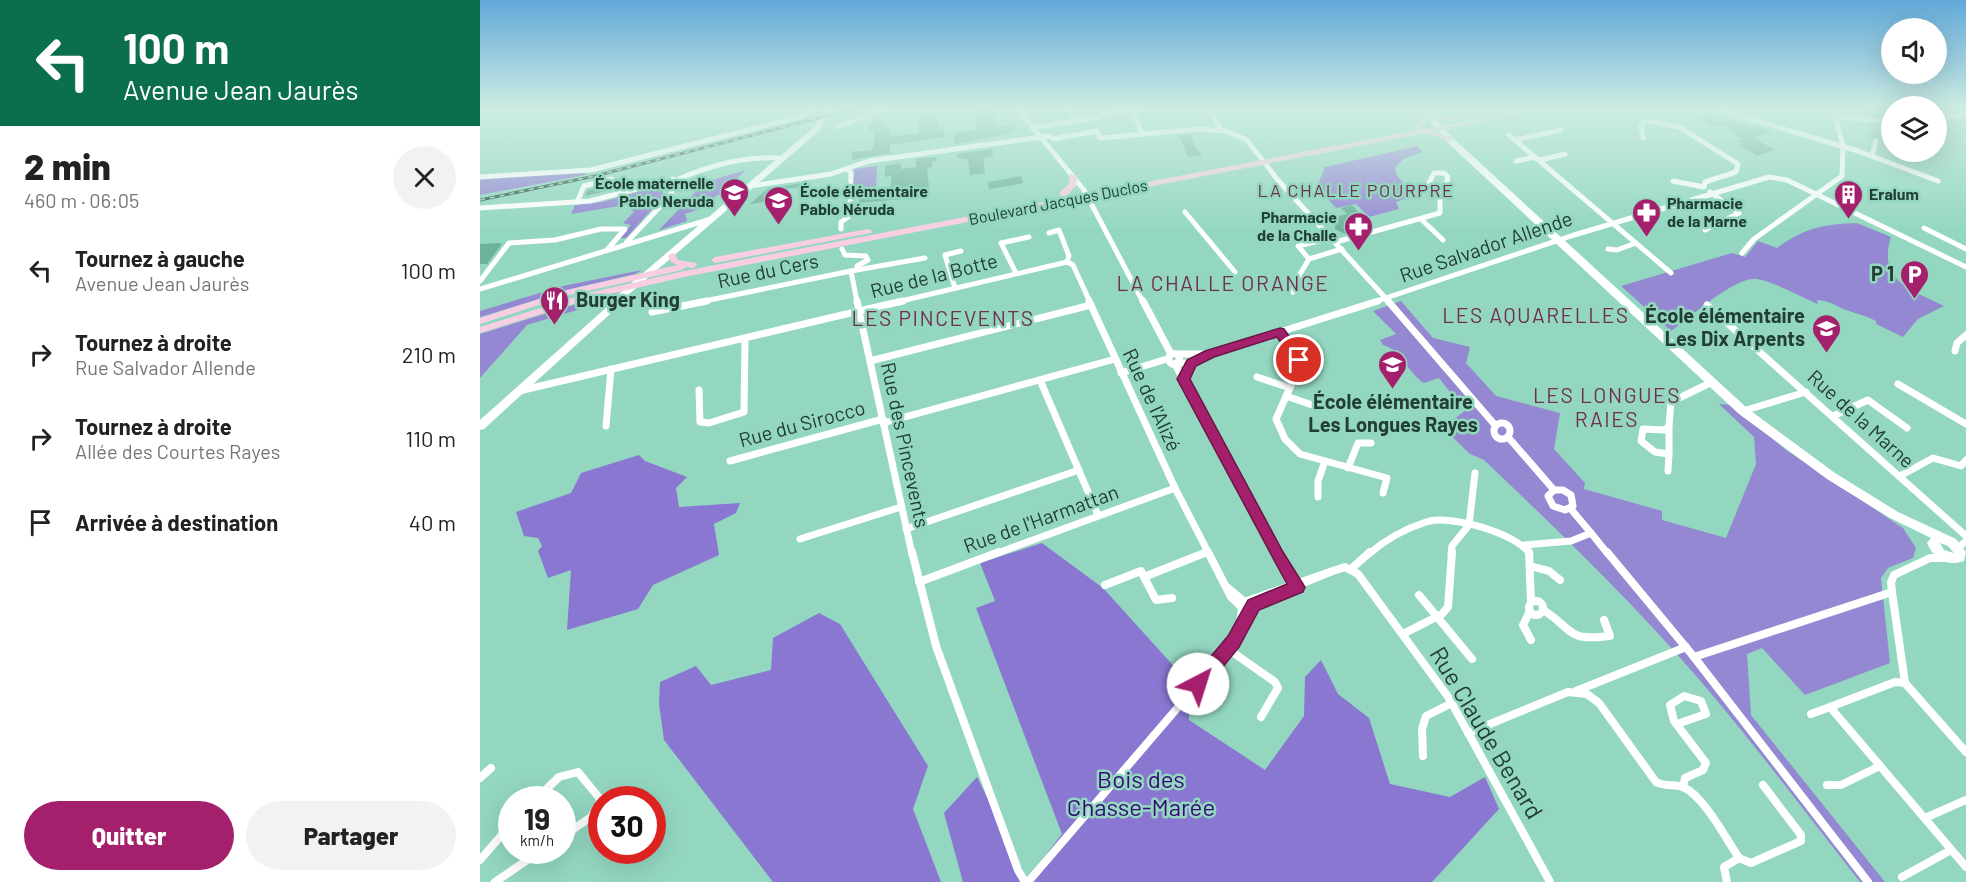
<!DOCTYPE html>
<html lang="fr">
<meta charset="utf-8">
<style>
body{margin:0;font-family:Barlow,sans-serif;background:#f2f2f2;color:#222;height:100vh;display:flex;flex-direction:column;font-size:22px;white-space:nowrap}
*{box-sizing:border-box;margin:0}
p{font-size:20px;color:#767676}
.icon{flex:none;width:33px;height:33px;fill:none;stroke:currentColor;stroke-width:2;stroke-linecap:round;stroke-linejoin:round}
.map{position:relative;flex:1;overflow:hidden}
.side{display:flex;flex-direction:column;background:#fff;width:480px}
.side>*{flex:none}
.banner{background:#0b6e4f;color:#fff;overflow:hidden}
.fabs{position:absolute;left:1401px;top:18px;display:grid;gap:12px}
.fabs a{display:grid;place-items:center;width:66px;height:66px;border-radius:50%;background:#fff;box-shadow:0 6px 24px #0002;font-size:30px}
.speed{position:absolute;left:18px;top:786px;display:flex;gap:12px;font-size:30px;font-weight:700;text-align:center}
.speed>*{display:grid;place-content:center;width:78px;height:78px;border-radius:50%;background:#fff;box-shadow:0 6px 24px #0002;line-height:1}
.speed small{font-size:15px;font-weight:400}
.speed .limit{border:9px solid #d22;background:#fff;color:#111}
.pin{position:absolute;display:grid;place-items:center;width:51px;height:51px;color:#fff;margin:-26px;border:3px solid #fff;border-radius:50%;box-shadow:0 2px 6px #0007}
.me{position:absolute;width:66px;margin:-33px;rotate:40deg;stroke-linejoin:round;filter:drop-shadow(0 0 4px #0008)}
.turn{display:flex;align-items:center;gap:21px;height:126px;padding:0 24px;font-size:27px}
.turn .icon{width:78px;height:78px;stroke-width:2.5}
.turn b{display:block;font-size:42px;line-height:51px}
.round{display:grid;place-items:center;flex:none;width:63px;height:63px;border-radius:32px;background:#f2f2f2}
.head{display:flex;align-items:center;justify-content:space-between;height:102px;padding:0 24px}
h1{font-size:36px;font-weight:800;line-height:45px}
.button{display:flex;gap:12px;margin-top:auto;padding:12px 24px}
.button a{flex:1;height:69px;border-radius:36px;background:#a4206c;color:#fff;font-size:24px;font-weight:800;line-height:69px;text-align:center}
.button a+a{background:#f2f2f2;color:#222}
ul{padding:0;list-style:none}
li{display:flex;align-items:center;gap:18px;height:84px;padding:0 24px}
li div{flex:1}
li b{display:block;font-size:22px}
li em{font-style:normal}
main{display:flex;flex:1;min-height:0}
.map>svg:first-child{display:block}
</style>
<main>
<section class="side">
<div class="banner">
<div class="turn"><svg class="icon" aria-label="left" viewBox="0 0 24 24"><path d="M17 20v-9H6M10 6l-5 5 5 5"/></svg><div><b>100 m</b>Avenue Jean Jaurès</div></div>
</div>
<div class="head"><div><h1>2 min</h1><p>460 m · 06:05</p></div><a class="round"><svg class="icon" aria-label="close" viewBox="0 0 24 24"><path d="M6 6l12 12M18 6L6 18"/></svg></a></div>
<ul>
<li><svg class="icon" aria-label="left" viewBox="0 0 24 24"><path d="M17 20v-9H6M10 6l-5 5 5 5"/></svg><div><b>Tournez à gauche</b><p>Avenue Jean Jaurès</p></div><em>100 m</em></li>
<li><svg class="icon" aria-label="right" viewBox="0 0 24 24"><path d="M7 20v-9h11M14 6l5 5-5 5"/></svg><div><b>Tournez à droite</b><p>Rue Salvador Allende</p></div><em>210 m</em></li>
<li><svg class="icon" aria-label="right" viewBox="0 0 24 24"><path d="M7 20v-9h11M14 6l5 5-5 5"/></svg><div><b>Tournez à droite</b><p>Allée des Courtes Rayes</p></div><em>110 m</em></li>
<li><svg class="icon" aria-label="arrive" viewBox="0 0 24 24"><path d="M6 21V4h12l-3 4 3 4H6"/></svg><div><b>Arrivée à destination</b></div><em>40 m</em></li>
</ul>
<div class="button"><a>Quitter</a><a>Partager</a></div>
</section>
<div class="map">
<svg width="1486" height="882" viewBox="0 0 1486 882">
<rect width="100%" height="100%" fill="#93d7c0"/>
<g fill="#9588d2">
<polygon points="938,146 942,152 923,159 915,168 916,174 930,191 927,198 916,202 919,209 889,217 876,204 856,208 837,187 845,167"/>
<polygon points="397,166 396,186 373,189 374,169"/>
<polygon points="266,170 244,190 253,192 248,196 238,195 219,209 205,214 207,221 179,230 225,182"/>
<polygon points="105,172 105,175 0,195 0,179"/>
<polygon points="172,188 183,192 183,197 146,238 139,238 151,225 143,223 154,212 151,210 156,207 151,204 91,214 95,205 122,202"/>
<path d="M1377,223l34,14c-14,45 20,52 53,69l-26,13 -15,18 -27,-13v-3c-9,-5 -18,-7 -27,-10 -12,-4 -18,-10 -32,-11l1,4c-17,-7 -43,-22 -61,-25 -22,-3 -67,39 -86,52l-50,-45 111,-33 13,4 13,-16 19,7c27,-20 47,-24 80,-25z"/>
<polygon points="162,270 155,274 99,287 0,317 0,311 83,286"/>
<polygon points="136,292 123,308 114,305 47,325 0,378 0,334"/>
<path d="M921,301l32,37 37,9 -4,16 30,33 64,17 -6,36 31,34 -1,6 78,22v9l64,18 30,-74 -2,-27 -35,-33 12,1 55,45 117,78 13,20 -3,10 -25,10 -7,10 9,85 -85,32 -43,-47 -15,6 4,61 134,167h-25c-47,-60 -93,-121 -141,-179 -72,-87 -154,-166 -235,-243l-14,-6 -27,-26 24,-19 -15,-10 2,-2 -15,-19 -15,5c-15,-9 -24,-34 -41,-38l-3,-5 16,-6 -23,-23z"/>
</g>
<g fill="#8977d1">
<polygon points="159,455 165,461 207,477 196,488 199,507 260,503 256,513 234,524 239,555 173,585 158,609 87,630 91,570 68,578 58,551 62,546 58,538 44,536 36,512 91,493 101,473"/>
<polygon points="562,543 623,588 709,683 709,720 785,770 824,716 825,677 841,660 858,694 889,718 910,784 970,797 1005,777 1019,809 952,882 483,882 464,813 497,777 547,879 582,834 496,608 515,601 500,563"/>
<polygon points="339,613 360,624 448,766 433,809 461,882 293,882 184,740 179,704 180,682 216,666 231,685 291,670 293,638"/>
</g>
<g fill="#6eb19b">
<polygon points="514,109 517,127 533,125 535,132 475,144 473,133 496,130 495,111"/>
<polygon points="452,113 453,117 457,116 459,130 464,130 465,137 410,145 410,153 372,160 372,152 392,150 394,147 394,130 389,131 389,123 404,121 404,128 409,128 410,135 414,134 415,136 439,133 437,115"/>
<polygon points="1232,114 1246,122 1260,122 1270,128 1276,126 1291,132 1274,138 1295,150 1277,156 1259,145 1263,144 1258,141 1263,140 1246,126 1232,126 1219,118"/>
<polygon points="710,135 716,148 722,155 708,157 699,136"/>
<polygon points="512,149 513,156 503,158 505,173 490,175 488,159 477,158 476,154"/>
<polygon points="456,157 457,161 452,162 452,167 447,168 449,187 422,191 423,199 379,203 379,195 411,192 411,176 405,177 405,166 421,163 421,169 436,167 436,159"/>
<polygon points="541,176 543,183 540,184 509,189 508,182"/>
<polygon points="150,181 150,185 105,196 108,190"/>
<polygon points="322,183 322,187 306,189 305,195 293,197 292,201 270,204 288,188"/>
<polygon points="872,205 878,212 877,215 888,222 886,229 865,234 855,229 855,225 859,216 867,214 861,208"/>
<polygon points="19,243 22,244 7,264 0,264 0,244"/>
</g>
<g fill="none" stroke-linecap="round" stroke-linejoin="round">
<g stroke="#fff" stroke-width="5">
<polyline points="537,108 604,190 663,302"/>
<polyline points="586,108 600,121"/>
<polyline points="729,108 741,130"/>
<polyline points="1234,108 1378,151 1458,181"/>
<polyline points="652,109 662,133"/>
<polyline points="1456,111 1471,117"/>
<polyline points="624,114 669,108"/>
<polyline points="1258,115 1269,108"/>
<polyline points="1355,117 1412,121"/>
<polyline points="1456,120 1486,114"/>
<polyline points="359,126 407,108"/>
<polyline points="552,128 619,117 624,114 623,108"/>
<polyline points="1029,135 1191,273"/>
<polyline points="1163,138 1161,126 1165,120 1199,127 1258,164 1256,172 1225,182 1224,187 1193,181"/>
<polyline points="1035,140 1081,130"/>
<polyline points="1392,156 1396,141"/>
<polyline points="1060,160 1085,154"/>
<polyline points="1036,161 1055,157"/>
<polygon points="954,173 964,173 968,177 965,188 960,189 949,183"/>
<polyline points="0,177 111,170 322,116 334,108"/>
<polygon points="193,179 202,183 193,189 182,187"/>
<path d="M199,179c32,-14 68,-23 103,-21"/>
<polyline points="270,186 351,174 389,161 569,136 574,139 617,131 620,138 719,129 746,131 767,140 797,179 909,302"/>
<polyline points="97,202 104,186 131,179"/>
<polyline points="0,208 110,201 187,181"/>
<polyline points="705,212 755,272"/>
<polyline points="941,219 963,240"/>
<polyline points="1444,228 1486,249"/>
<polyline points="361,229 361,222 374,213 370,210 371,173 368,170"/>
<polyline points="1225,230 1259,213 1230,192"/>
<polyline points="569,233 579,230 589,256 587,262"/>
<polyline points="852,238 818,246 829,259 862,249"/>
<polyline points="856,242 960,213 960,189"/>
<polyline points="146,243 190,196 193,189"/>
<polyline points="362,249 365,255 386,256 388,260 377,266"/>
<polyline points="1128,249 1137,250 1156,243"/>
<polyline points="1262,253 1274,239 1362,176 1363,146 1353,108"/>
<polyline points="587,262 593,265 610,302"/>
<polyline points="371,271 445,258"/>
<polyline points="536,273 521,243 549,237"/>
<polyline points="0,281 29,243 75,240 121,229 145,229 127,250"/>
<polyline points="475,288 465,255 481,251"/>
<polyline points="0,289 231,219"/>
<polyline points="813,292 811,289 829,259"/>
<polyline points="220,302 371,271 377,302"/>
<polyline points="417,302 587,262"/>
<polyline points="894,302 1094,235 1289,177 1307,180 1486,267"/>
</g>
<g stroke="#fff" stroke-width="7">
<polyline points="377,301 379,311 423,301"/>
<polyline points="609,301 695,488 729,554"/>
<polyline points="663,301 691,354"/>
<polyline points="908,301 1015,425"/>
<polyline points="1227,305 1486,536"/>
<polyline points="172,312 227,301"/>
<polyline points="800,332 820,365 796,419 805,439 820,454 907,478 903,493"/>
<polyline points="1475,351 1477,343 1486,335"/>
<circle cx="694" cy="359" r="5.5"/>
<polyline points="697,354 724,354"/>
<polyline points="390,361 611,305"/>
<polyline points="696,363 711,363 730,354 898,301"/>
<polyline points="695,364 796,554"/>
<polyline points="641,373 687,359"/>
<polyline points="777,377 810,388"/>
<polyline points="560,380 618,515"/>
<polyline points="1418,384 1486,424"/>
<polyline points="219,390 220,422 229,423 264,412 265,338"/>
<polyline points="39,391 379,311 432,554"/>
<polyline points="806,396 835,406"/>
<polyline points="1263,411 1326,392"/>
<polyline points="1353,416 1388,400 1427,428"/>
<circle cx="1022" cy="431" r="8"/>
<polyline points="403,423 635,359"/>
<polyline points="126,426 131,369"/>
<polygon points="1189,426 1189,454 1175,452 1161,441 1163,429 1185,430"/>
<polyline points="1189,426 1191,402 1232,382"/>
<polyline points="1028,437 1074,490"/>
<polyline points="250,461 403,419"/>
<polyline points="868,468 878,443 891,443"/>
<polyline points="1188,471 1189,454"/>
<polyline points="1420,476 1453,458 1481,466 1486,460"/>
<polygon points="1074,490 1083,490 1091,495 1093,506 1085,510 1073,506 1068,496"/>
<polyline points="838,497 838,481 845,461"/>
<polyline points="426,529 599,470"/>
<polyline points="1111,533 1128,554"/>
<polyline points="320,539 421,507"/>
<polyline points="1044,545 1091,541 1111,533 1090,508"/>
<polyline points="1478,548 1486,541"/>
<polyline points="515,554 695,488"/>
<polyline points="723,554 728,552"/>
<path d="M889,554c16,-14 35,-25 57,-32 24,-8 90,11 104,32"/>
<polyline points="971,554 972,546 989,525 995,473"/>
</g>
<g stroke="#fff" stroke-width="8">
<polyline points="432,552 456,646 538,870 545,882"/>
<polyline points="728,552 751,597 764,609"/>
<polyline points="796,552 798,557"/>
<polyline points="1049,552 1051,602"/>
<polyline points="1127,552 1214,657 1388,882"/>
<polyline points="1463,558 1450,558 1414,575 1411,582 1412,592 1425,683 1486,752"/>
<polyline points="1050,566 1069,571 1080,580"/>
<polyline points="871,569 890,552"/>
<polyline points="850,572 865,567 878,574 969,698 1070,882"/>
<polygon points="850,572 779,601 760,627 762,607 767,601"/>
<polyline points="664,577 676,600 692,598"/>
<polyline points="439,582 519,552"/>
<polyline points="625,585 661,571 664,577 727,552"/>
<polyline points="748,588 767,604"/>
<polyline points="812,588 798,557 816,585"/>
<polyline points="939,595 992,659"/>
<circle cx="1056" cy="608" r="7"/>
<polyline points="1050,611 1043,625 1051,640"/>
<path d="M1065,611c31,21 21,30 65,25l-6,-16"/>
<polyline points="760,632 760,627"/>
<polyline points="923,634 962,614 968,607 972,552"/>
<polyline points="748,649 795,682 798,688 781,717"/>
<polyline points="1214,657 1412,592"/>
<polyline points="1425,683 1415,682 1350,707 1486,867"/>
<polyline points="1096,691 1206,647"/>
<polyline points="1331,714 1350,707"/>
<polyline points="1197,724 1226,714 1221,701 1204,696 1190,705 1194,721 1226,763 1223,770 1205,778 1203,787"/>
<path d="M988,733l100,-41 19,2 12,9 57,79c9,5 19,2 27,5 21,9 43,52 56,71l-15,9 3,15"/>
<polyline points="943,756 942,729 946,716 972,703"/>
<polyline points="0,778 11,768"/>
<polyline points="1347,785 1361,785 1400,766"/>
<polyline points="55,800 79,777 98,772 121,800 111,817 82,837"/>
<polyline points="1445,818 1486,800"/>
<polyline points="1259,858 1271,863 1321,841 1321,835 1283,785"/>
<polyline points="0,860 32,823"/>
<polyline points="1422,877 1471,850"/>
<polyline points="15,882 62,850"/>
<polyline points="548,882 748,649 760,627"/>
</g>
<g fill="#fff" fill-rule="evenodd">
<polygon points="346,108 353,108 339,131 148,295 140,305 4,429 0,430 0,420 128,306 142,291 333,128"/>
<path d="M939,108h7l26,29 295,271 88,65 63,39 58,27 10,13 -2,9c-17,6 -30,-1 -37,-18l4,-5 -41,-20 -63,-39 -88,-65 -293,-273zM1460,543l8,3 6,7 -10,-3z"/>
</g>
<g fill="#f9cee2" fill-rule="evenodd">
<polygon points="1052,108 1068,108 953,132 972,137 972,141 969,141 946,133 204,277 113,298 0,333 0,327 108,293 204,271"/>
<path d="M946,110l15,6 17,1 3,2c-9,5 -23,1 -32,-3l-3,5 -6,8h-6l-1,-2 8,-8 2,-7z"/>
<polygon points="590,174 597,176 596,186 586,196 580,196 580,192 588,185"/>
<polygon points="388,229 392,231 391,233 235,263 231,260 235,257"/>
<polygon points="192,253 195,254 198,260 216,263 217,265 213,268 206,267 202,270 89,295 0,324 0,318 87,290 198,265 191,262 188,256"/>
</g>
<defs>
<polyline id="rail" points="0,200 115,176 377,108"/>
</defs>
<use href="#rail" stroke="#35584c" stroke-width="3"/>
<use href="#rail" stroke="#93d7c0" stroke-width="1.5" stroke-dasharray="5" stroke-linecap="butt"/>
</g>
<linearGradient id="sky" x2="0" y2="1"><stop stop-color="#61a8d8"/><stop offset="0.47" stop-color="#ceede3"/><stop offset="1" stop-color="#ceede3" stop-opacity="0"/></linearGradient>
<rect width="1486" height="232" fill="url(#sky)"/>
<polygon fill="#a4206c" stroke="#6b1546" stroke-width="1.5" points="800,328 804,329 826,360 824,363 815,363 797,337 734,357 716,366 710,379 803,552 825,587 823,592 779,610 759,647 724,690 718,693 712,690 710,684 712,679 748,636 768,600 807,584 697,379 707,360 725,351"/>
<defs>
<symbol id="school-pin" viewBox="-11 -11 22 30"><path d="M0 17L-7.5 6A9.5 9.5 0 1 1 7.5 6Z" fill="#a4206c" stroke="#93d7c0"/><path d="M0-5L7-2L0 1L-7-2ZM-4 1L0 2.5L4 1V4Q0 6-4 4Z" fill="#fff"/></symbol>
<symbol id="building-pin" viewBox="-11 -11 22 30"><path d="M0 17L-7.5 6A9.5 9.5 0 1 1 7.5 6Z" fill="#a4206c" stroke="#93d7c0"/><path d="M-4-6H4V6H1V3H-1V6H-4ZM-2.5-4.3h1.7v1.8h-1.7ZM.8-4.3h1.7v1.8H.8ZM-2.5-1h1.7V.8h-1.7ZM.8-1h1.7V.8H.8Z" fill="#fff"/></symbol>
<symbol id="pharmacy-pin" viewBox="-11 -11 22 30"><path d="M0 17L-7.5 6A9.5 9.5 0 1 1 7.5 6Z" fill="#a4206c" stroke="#93d7c0"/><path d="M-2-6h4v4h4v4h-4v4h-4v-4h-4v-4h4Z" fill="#fff"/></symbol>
<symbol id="parking-pin" viewBox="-11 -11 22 30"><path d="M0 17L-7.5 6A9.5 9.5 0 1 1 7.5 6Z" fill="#a4206c" stroke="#93d7c0"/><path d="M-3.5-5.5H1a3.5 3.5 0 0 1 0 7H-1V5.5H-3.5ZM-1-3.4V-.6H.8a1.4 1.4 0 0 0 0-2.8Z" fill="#fff"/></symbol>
<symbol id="restaurant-pin" viewBox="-11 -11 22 30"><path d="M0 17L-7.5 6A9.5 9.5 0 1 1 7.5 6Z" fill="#a4206c" stroke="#93d7c0"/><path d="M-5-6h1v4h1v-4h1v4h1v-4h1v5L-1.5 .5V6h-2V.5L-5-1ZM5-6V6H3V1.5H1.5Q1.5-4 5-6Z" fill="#fff"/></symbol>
</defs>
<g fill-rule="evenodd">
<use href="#school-pin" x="238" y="176" width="33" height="45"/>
<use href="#building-pin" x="1352" y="178" width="33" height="45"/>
<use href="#school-pin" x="282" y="184" width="33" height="45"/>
<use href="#pharmacy-pin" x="1150" y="196" width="33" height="45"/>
<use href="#pharmacy-pin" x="862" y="210" width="33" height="45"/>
<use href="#parking-pin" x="1418" y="258" width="33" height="45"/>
<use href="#restaurant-pin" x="58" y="284" width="33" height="45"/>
<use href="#school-pin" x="1330" y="312" width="33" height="45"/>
<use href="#school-pin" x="896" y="348" width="33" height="45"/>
</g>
<g text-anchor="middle" stroke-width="5" stroke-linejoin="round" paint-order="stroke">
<g font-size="16" font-weight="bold" fill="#223e35" stroke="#93d7c0" text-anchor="start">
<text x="234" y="189" text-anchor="end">École maternelle<tspan x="234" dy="18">Pablo Neruda</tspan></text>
<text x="320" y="197">École élémentaire<tspan x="320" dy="18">Pablo Néruda</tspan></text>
<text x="1389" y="200">Eralum</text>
<text x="1187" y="209">Pharmacie<tspan x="1187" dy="18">de la Marne</tspan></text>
<text x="857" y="223" text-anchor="end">Pharmacie<tspan x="857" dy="18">de la Challe</tspan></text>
</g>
<g font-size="16" fill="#223e35" stroke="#93d7c0">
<text transform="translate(578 202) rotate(-11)" y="6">Boulevard Jacques Duclos</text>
</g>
<g font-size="18" letter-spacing="1.5" fill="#702f4f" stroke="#93d7c0">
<text x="876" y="197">LA CHALLE POURPRE</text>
</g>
<g font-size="20" fill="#223e35" stroke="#93d7c0">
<text transform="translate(1006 247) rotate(-19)" y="7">Rue Salvador Allende</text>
<text transform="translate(288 271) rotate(-12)" y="7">Rue du Cers</text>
<text transform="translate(454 276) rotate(-14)" y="7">Rue de la Botte</text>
<text transform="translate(672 400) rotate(65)" y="7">Rue de l'Alizé</text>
<text transform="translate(1381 419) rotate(42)" y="7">Rue de la Marne</text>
<text transform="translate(322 424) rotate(-15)" y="7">Rue du Sirocco</text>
<text transform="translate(425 445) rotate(78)" y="7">Rue des Pincevents</text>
<text transform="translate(561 519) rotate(-20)" y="7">Rue de l'Harmattan</text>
</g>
<g font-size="20" font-weight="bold" fill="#223e35" stroke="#93d7c0" text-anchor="end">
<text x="1414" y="281">P 1</text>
<text x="96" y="307" text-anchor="start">Burger King</text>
<text x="1325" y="323">École élémentaire<tspan x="1325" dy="23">Les Dix Arpents</tspan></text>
<text x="913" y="409" text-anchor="middle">École élémentaire<tspan x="913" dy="23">Les Longues Rayes</tspan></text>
</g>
<g font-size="21" letter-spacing="1.5" fill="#702f4f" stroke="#93d7c0">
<text x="743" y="291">LA CHALLE ORANGE</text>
<text x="1056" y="323">LES AQUARELLES</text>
<text x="463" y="326">LES PINCEVENTS</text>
<text x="1127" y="403">LES LONGUES<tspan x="1127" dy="24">RAIES</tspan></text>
</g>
<g font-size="24" fill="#223e35" stroke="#93d7c0">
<text transform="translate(1006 733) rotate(59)" y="8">Rue Claude Benard</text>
</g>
<g font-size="24" fill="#360878" stroke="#93d7c0">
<text x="661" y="788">Bois des<tspan x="661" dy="28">Chasse-Marée</tspan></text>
</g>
</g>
</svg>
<div class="fabs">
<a><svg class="icon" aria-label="sound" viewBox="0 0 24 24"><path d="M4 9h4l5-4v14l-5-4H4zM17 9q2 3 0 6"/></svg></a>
<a><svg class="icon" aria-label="layers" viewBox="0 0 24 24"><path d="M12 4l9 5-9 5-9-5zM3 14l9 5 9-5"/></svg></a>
</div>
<div class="speed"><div>19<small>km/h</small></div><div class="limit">30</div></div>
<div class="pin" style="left:819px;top:360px;background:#d93025"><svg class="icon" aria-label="arrive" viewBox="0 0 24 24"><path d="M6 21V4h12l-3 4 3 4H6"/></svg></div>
<svg class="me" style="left:718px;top:684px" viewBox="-20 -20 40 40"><circle r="19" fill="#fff"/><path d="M0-13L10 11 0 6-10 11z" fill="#a4206c"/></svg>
</div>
</main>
